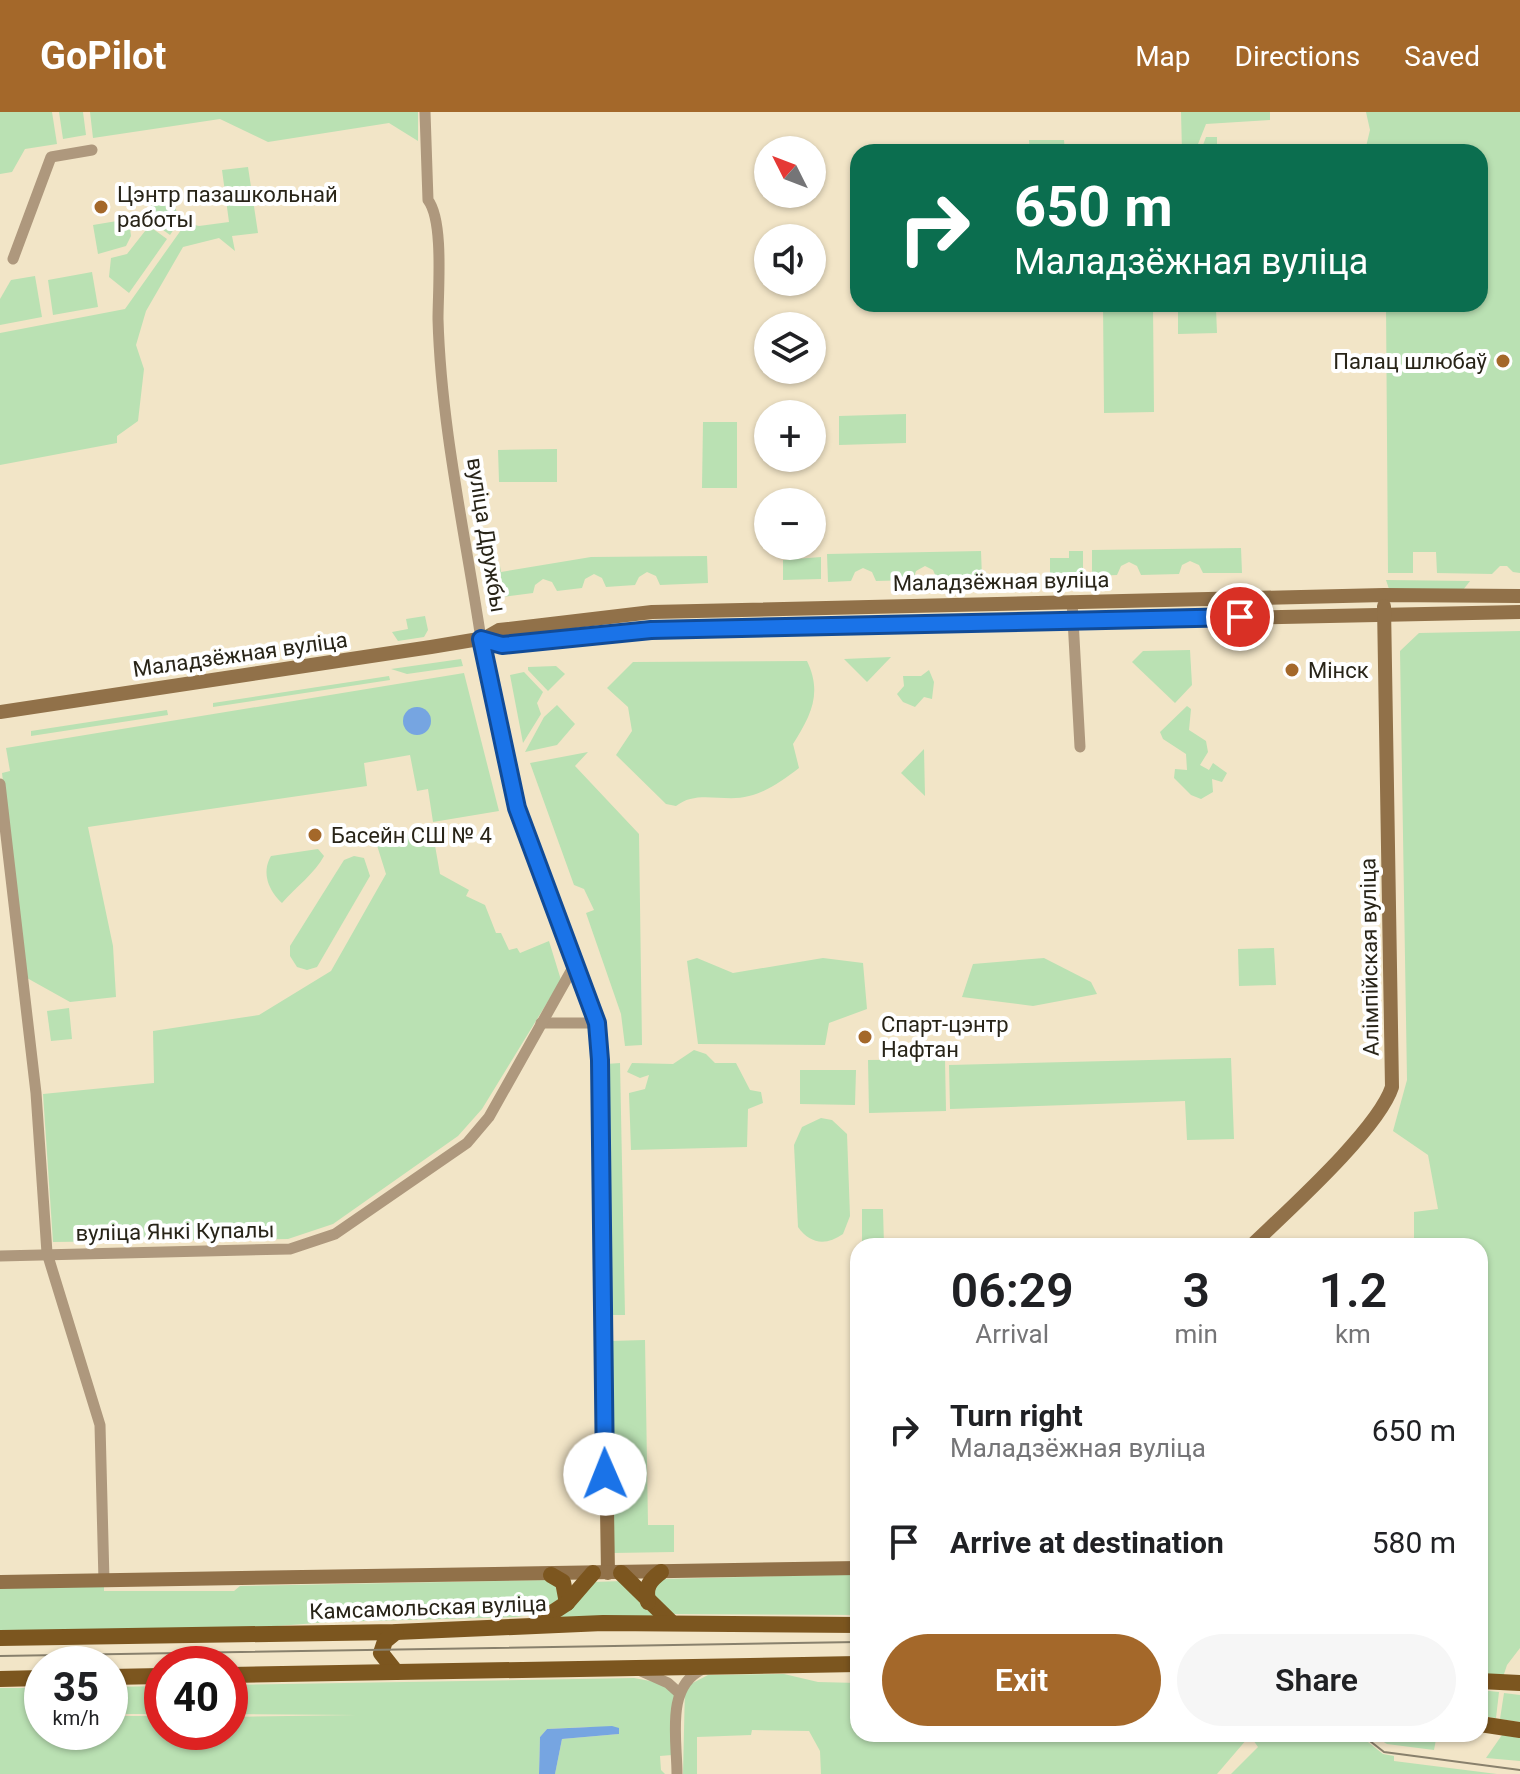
<!DOCTYPE html>
<meta charset="utf-8">
<style>
body{margin:0;font-family:Roboto,sans-serif;background:#f6f6f6;color:#202124;height:100vh;display:flex;flex-direction:column;font-size:30px;white-space:nowrap}
*{box-sizing:border-box;margin:0}
p{font-size:26px;color:#757577}
.icon{flex:none;width:44px;height:44px;fill:none;stroke:currentColor;stroke-width:2;stroke-linecap:round;stroke-linejoin:round}
.map{position:relative;flex:1;overflow:hidden}
.drawer{position:absolute;left:850px;top:1126px;width:638px;height:504px;display:flex;flex-direction:column;background:#fff;border-radius:24px;box-shadow:0 2px 6px #0004}
.drawer>*{flex:none}
.banner{position:absolute;left:850px;top:32px;width:638px;height:168px;border-radius:24px;box-shadow:0 2px 6px #0004;background:#0b6e4f;color:#fff;overflow:hidden}
.needle{width:52px;rotate:312deg}
.controls{position:absolute;left:754px;top:24px;display:grid;gap:16px}
.controls a{display:grid;place-items:center;width:72px;height:72px;border-radius:50%;background:#fff;box-shadow:0 2px 6px #0004;font-size:40px}
.speed{position:absolute;left:24px;top:1534px;display:flex;gap:16px;font-size:40px;font-weight:700;text-align:center}
.speed>*{display:grid;place-content:center;width:104px;height:104px;border-radius:50%;background:#fff;box-shadow:0 2px 6px #0004;line-height:1}
.speed small{font-size:20px;font-weight:400}
.speed .limit{border:12px solid #d22;background:#fff;color:#111}
.pin{position:absolute;display:grid;place-items:center;width:68px;height:68px;color:#fff;margin:-34px;border:4px solid #fff;border-radius:50%;box-shadow:0 2px 8px #0007}
.me{position:absolute;width:88px;margin:-44px;rotate:359deg;stroke-linejoin:round;filter:drop-shadow(0 0 6px #0008)}
.turn{display:flex;align-items:center;gap:28px;height:168px;padding:0 32px;font-size:36px}
.turn .icon{width:104px;height:104px;stroke-width:2.5}
.turn b{display:block;font-size:56px;line-height:68px}
.eta{display:flex;justify-content:space-evenly;align-items:center;height:136px;text-align:center}
.eta b{font-size:48px;font-weight:600;line-height:56px}
.action{display:flex;gap:16px;margin-top:auto;padding:16px 32px}
.action a{flex:1;height:92px;border-radius:48px;background:#a4682a;color:#fff;font-size:32px;font-weight:600;line-height:92px;text-align:center}
.action a+a{background:#f6f6f6;color:#202124}
ul{padding:0;list-style:none}
li{display:flex;align-items:center;gap:24px;height:112px;padding:0 32px}
li div{flex:1}
li b{display:block;font-size:30px}
li em{font-style:normal}
header{display:flex;align-items:center;gap:48px;box-sizing:border-box;height:112px;padding:0 40px;background:#a4682a;color:#fff}
header strong{font-size:38px}
nav{display:flex;gap:44px;margin-inline-start:auto;font-size:28px}
.map>svg:first-child{display:block}
</style>
<header>
<strong>GoPilot</strong>
<nav><a>Map</a><a>Directions</a><a>Saved</a></nav>
</header>
<div class="map">
<svg width="1520" height="1662" viewBox="0 0 1520 1662">
<rect width="100%" height="100%" fill="#f2e5c7"/>
<g fill="#bae1b3">
<polygon points="0,0 52,0 57,32 25,37 12,60 0,62"/>
<polygon points="59,0 83,0 86,23 63,27"/>
<polygon points="90,0 418,0 418,29 389,11 268,30 220,7 93,26"/>
<polygon points="1181,0 1270,0 1270,8 1206,12 1198,32 1203,33 1206,25 1217,25 1217,40 1182,40"/>
<polygon points="1366,0 1520,0 1520,461 1513,460 1507,454 1500,454 1492,462 1437,461 1436,440 1413,440 1413,461 1388,461 1386,192 1480,192 1480,40 1365,39 1370,18"/>
<polygon points="1029,28 1064,28 1065,40 1030,40"/>
<polygon points="248,55 258,121 232,124 235,139 219,126 183,135 146,199 136,233 144,257 138,309 117,324 117,331 0,353 0,221 125,197 186,111 199,114 229,110 222,58"/>
<polygon points="172,87 180,108 170,123 152,110 151,94 154,89"/>
<polygon points="129,107 131,124 126,134 98,142 93,113"/>
<polygon points="149,114 167,127 129,181 109,165 111,146 127,142"/>
<polygon points="92,160 98,195 53,203 48,168"/>
<polygon points="35,164 42,205 0,213 0,187 11,168"/>
<polygon points="1103,192 1109,192 1110,196 1113,192 1153,194 1154,300 1104,301"/>
<polygon points="1178,197 1216,197 1217,221 1178,222"/>
<polygon points="906,302 906,331 839,333 839,304"/>
<polygon points="703,310 737,310 737,376 702,376"/>
<polygon points="557,337 557,370 499,370 498,338"/>
<polygon points="1241,436 1242,461 1203,461 1199,453 1190,449 1182,453 1179,462 1141,463 1137,454 1129,450 1121,454 1117,463 1092,464 1092,438"/>
<polygon points="981,439 982,466 937,467 933,458 925,454 916,459 913,468 876,469 872,460 863,456 855,460 851,469 828,470 827,442"/>
<polygon points="1069,439 1083,439 1083,465 1050,466 1050,446 1069,446"/>
<polygon points="707,444 708,471 660,473 656,464 647,460 639,465 635,473 606,475 602,466 594,462 585,467 582,476 557,479 552,470 543,467 535,473 533,481 495,486 490,456 500,454 501,460 591,445"/>
<polygon points="821,445 821,467 783,468 783,448"/>
<polygon points="1386,468 1470,469 1463,478 1389,477"/>
<polygon points="425,504 428,518 424,525 398,529 392,520 408,517 406,507"/>
<polygon points="1520,519 1520,1536 1507,1553 1503,1565 1480,1562 1480,1134 1414,1134 1414,1100 1438,1097 1428,1043 1393,1019 1407,968 1400,539 1419,521"/>
<polygon points="1190,538 1192,573 1175,591 1132,550 1143,539"/>
<polygon points="891,545 867,570 844,547"/>
<polygon points="461,547 463,554 407,562 391,557"/>
<path d="M807,549c16,33 3,56 -14,83l6,24c-16,12 -30,23 -50,28 -25,7 -52,-7 -73,10l-10,-2 -50,-49 16,-24 -4,-24 -21,-19 26,-26z"/>
<polygon points="556,554 565,562 548,579 528,558 528,555"/>
<polygon points="929,558 934,570 932,587 924,585 915,595 903,590 897,582 904,574 903,564 921,564"/>
<polygon points="524,560 543,580 537,591 541,602 523,631 510,563"/>
<polygon points="464,561 499,699 433,710 428,677 417,679 410,643 364,651 367,674 88,715 113,834 116,885 70,890 27,866 2,661 10,659 6,636"/>
<polygon points="389,564 390,568 213,595 213,591"/>
<polygon points="557,593 575,612 557,633 525,640 544,605"/>
<polygon points="1187,594 1191,597 1189,618 1206,629 1208,640 1200,653 1209,658 1213,651 1227,661 1222,670 1212,667 1213,680 1201,687 1191,683 1174,666 1175,657 1187,658 1186,642 1163,627 1160,620"/>
<polygon points="167,598 168,603 31,624 31,619"/>
<polygon points="924,637 925,684 901,661"/>
<polygon points="588,640 575,654 639,722 642,933 625,934 621,902 586,801 594,798 584,777 574,773 530,651"/>
<polygon points="426,720 433,722 440,762 469,778 466,784 485,793 496,821 501,821 509,838 517,836 520,841 549,829 561,868 482,997 458,1024 333,1112 288,1127 53,1130 43,982 154,971 153,919 259,903 331,859 386,762 375,727 379,724 405,726 407,721 413,725"/>
<path d="M318,737l6,7c-9,17 -28,31 -42,47 -13,-12 -21,-30 -11,-47z"/>
<polygon points="354,744 364,746 370,764 317,855 307,858 297,855 290,844 290,834 344,748"/>
<polygon points="1274,836 1276,873 1239,874 1238,837"/>
<polygon points="697,846 733,861 823,846 863,851 867,897 829,911 825,933 698,932 687,849"/>
<polygon points="1044,846 1091,870 1097,882 1033,894 962,885 973,852"/>
<polygon points="69,896 72,927 51,929 47,899"/>
<polygon points="694,938 706,942 715,951 736,951 750,978 761,980 763,991 748,997 747,1035 631,1038 629,981 645,977 649,963 640,966 627,960 632,951 673,952"/>
<polygon points="1231,946 1234,1027 1187,1028 1185,989 950,997 949,953"/>
<polygon points="945,947 946,999 869,1001 868,948"/>
<polygon points="620,951 625,1203 609,1203 606,952"/>
<polygon points="800,958 856,958 855,993 800,992"/>
<path d="M821,1006l11,2 15,14 3,82 -7,18c-17,12 -33,10 -45,-7l-4,-82 8,-18z"/>
<polygon points="862,1097 883,1097 884,1134 862,1134"/>
<polygon points="645,1228 648,1413 674,1413 674,1440 613,1441 610,1229"/>
<polygon points="858,1462 858,1503 671,1502 654,1486 655,1474 662,1467"/>
<polygon points="549,1468 555,1471 559,1487 538,1502 516,1505 330,1510 251,1516 0,1519 0,1475 104,1473 104,1479 234,1479 240,1474"/>
<polygon points="622,1469 654,1504 558,1507 593,1470"/>
<polygon points="784,1562 818,1570 858,1571 858,1622 1243,1622 1247,1627 1217,1662 821,1662 820,1639 809,1619 752,1618 751,1623 697,1625 697,1662 683,1662 685,1575 708,1563"/>
<polygon points="634,1566 661,1571 674,1580 672,1643 660,1644 661,1658 665,1662 555,1662 562,1627 619,1622 587,1615 547,1617 540,1625 539,1662 0,1662 0,1576 42,1576 42,1620 110,1620 110,1604 162,1604 162,1620 230,1620 230,1605 357,1603 230,1602 230,1573"/>
<polygon points="162,1574 162,1602 110,1602 110,1575"/>
<polygon points="1480,1578 1499,1580 1496,1606 1480,1604"/>
<polygon points="1504,1581 1520,1583 1520,1610 1500,1607"/>
<polygon points="1249,1622 1358,1622 1383,1642 1394,1644 1394,1649 1497,1662 1231,1662 1258,1635"/>
<polygon points="1371,1622 1437,1622 1434,1638 1387,1632"/>
<polygon points="1502,1623 1520,1626 1520,1649 1486,1646"/>
</g>
<g fill="#76a5e1">
<circle cx="417" cy="609" r="14"/>
<polygon points="612,1614 619,1616 619,1622 562,1627 555,1662 539,1662 540,1625 547,1617"/>
</g>
<g fill="none" stroke-linecap="round" stroke-linejoin="round">
<g stroke="#ae987d" stroke-width="11">
<path d="M425,0l3,88c16,21 10,90 10,119 3,107 27,214 43,320"/>
<polyline points="13,147 51,45 92,38"/>
<polyline points="1072,489 1080,635"/>
<polyline points="0,672 36,981 47,1141 100,1313 104,1469"/>
<polyline points="541,911 597,911"/>
<polyline points="0,1144 290,1137 335,1122 467,1031 489,1005 575,852"/>
<polyline points="641,1559 668,1571 678,1580"/>
<path d="M677,1662c0,-35 -12,-88 26,-105"/>
</g>
<g stroke="#917149" stroke-width="14">
<polyline points="485,526 502,533 651,518 1520,500"/>
<polyline points="481,527 517,696 597,911 600,948 608,1461"/>
<polyline points="0,600 431,535 485,526 499,518 652,500 1384,483 1520,484"/>
<path d="M1251,1134c35,-34 127,-116 141,-159l-8,-481"/>
<polyline points="0,1470 858,1456"/>
</g>
<g stroke="#7c561f" stroke-width="16">
<polyline points="621,1461 672,1511"/>
<polyline points="551,1463 563,1470 567,1491"/>
<path d="M648,1490c-3,-15 1,-21 13,-30"/>
<polyline points="535,1512 567,1491 593,1461"/>
<polyline points="0,1526 396,1520 603,1511 858,1513"/>
<polyline points="396,1560 381,1541 385,1529 396,1520"/>
<polyline points="230,1563 858,1552"/>
<polyline points="110,1565 162,1564"/>
<polyline points="0,1567 42,1566"/>
<polyline points="1480,1569 1520,1571"/>
<polyline points="1480,1612 1520,1618"/>
</g>
<g stroke="#88806c" stroke-width="2">
<polyline points="0,1544 858,1530"/>
<polyline points="1361,1622 1384,1640 1520,1658"/>
</g>
</g>
<g fill="none" stroke-linecap="round" stroke-linejoin="round">
<defs>
<polyline id="route" points="605,1362 600,948 597,911 517,696 481,527 502,533 651,518 1240,505"/>
</defs>
<use href="#route" stroke="#114b97" stroke-width="20"/>
<use href="#route" stroke="#1a73e8" stroke-width="14"/>
</g>
<g fill="#a4682a" stroke="#fff" stroke-width="3">
<circle cx="101" cy="95" r="8"/>
<circle cx="1503" cy="249" r="8"/>
<circle cx="1292" cy="558" r="8"/>
<circle cx="315" cy="723" r="8"/>
<circle cx="865" cy="925" r="8"/>
</g>
<g text-anchor="middle" stroke-width="8" stroke-linejoin="round" paint-order="stroke">
<g font-size="22" fill="#282418" stroke="#fff" text-anchor="start">
<text x="117" y="90">Цэнтр пазашкольнай<tspan x="117" dy="25">работы</tspan></text>
<text x="1487" y="257" text-anchor="end">Палац шлюбаў</text>
<text x="1308" y="566">Мінск</text>
<text x="331" y="731">Басейн СШ № 4</text>
<text x="881" y="920">Спарт-цэнтр<tspan x="881" dy="25">Нафтан</tspan></text>
</g>
<g font-size="22" fill="#282418" stroke="#fff">
<text transform="translate(487 423) rotate(81)" y="8">вуліца Дружбы</text>
<text transform="translate(1001 469) rotate(-1)" y="8">Маладзёжная вуліца</text>
<text transform="translate(240 542) rotate(-8)" y="8">Маладзёжная вуліца</text>
<text transform="translate(1369 845) rotate(-91)" y="8">Алімпійская вуліца</text>
<text transform="translate(175 1119) rotate(-1)" y="8">вуліца Янкі Купалы</text>
<text transform="translate(428 1495) rotate(-2)" y="8">Камсамольская вуліца</text>
</g>
</g>
</svg>
<div class="controls">
<a><svg class="needle" viewBox="-14 -14 28 28"><path d="M0-13l5 13h-10z" fill="#e53935"/><path d="M0 13l5-13h-10z" fill="#757577"/></svg></a>
<a><svg class="icon" aria-label="sound" viewBox="0 0 24 24"><path d="M4 9h4l5-4v14l-5-4H4zM17 9q2 3 0 6"/></svg></a>
<a><svg class="icon" aria-label="layers" viewBox="0 0 24 24"><path d="M12 4l9 5-9 5-9-5zM3 14l9 5 9-5"/></svg></a>
<a>+</a>
<a>−</a>
</div>
<div class="speed"><div>35<small>km/h</small></div><div class="limit">40</div></div>
<div class="pin" style="left:1240px;top:505px;background:#d93025"><svg class="icon" aria-label="arrive" viewBox="0 0 24 24"><path d="M6 21V4h12l-3 4 3 4H6"/></svg></div>
<svg class="me" style="left:605px;top:1362px" viewBox="-20 -20 40 40"><circle r="19" fill="#fff"/><path d="M0-13L10 11 0 6-10 11z" fill="#1a73e8"/></svg>
<div class="banner">
<div class="turn"><svg class="icon" aria-label="right" viewBox="0 0 24 24"><path d="M7 20v-9h11M14 6l5 5-5 5"/></svg><div><b>650 m</b>Маладзёжная вуліца</div></div>
</div>
<section class="drawer">
<div class="eta">
<div><b>06:29</b><p>Arrival</p></div>
<div><b>3</b><p>min</p></div>
<div><b>1.2</b><p>km</p></div>
</div>
<ul>
<li><svg class="icon" aria-label="right" viewBox="0 0 24 24"><path d="M7 20v-9h11M14 6l5 5-5 5"/></svg><div><b>Turn right</b><p>Маладзёжная вуліца</p></div><em>650 m</em></li>
<li><svg class="icon" aria-label="arrive" viewBox="0 0 24 24"><path d="M6 21V4h12l-3 4 3 4H6"/></svg><div><b>Arrive at destination</b></div><em>580 m</em></li>
</ul>
<div class="action"><a>Exit</a><a>Share</a></div>
</section>
</div>
